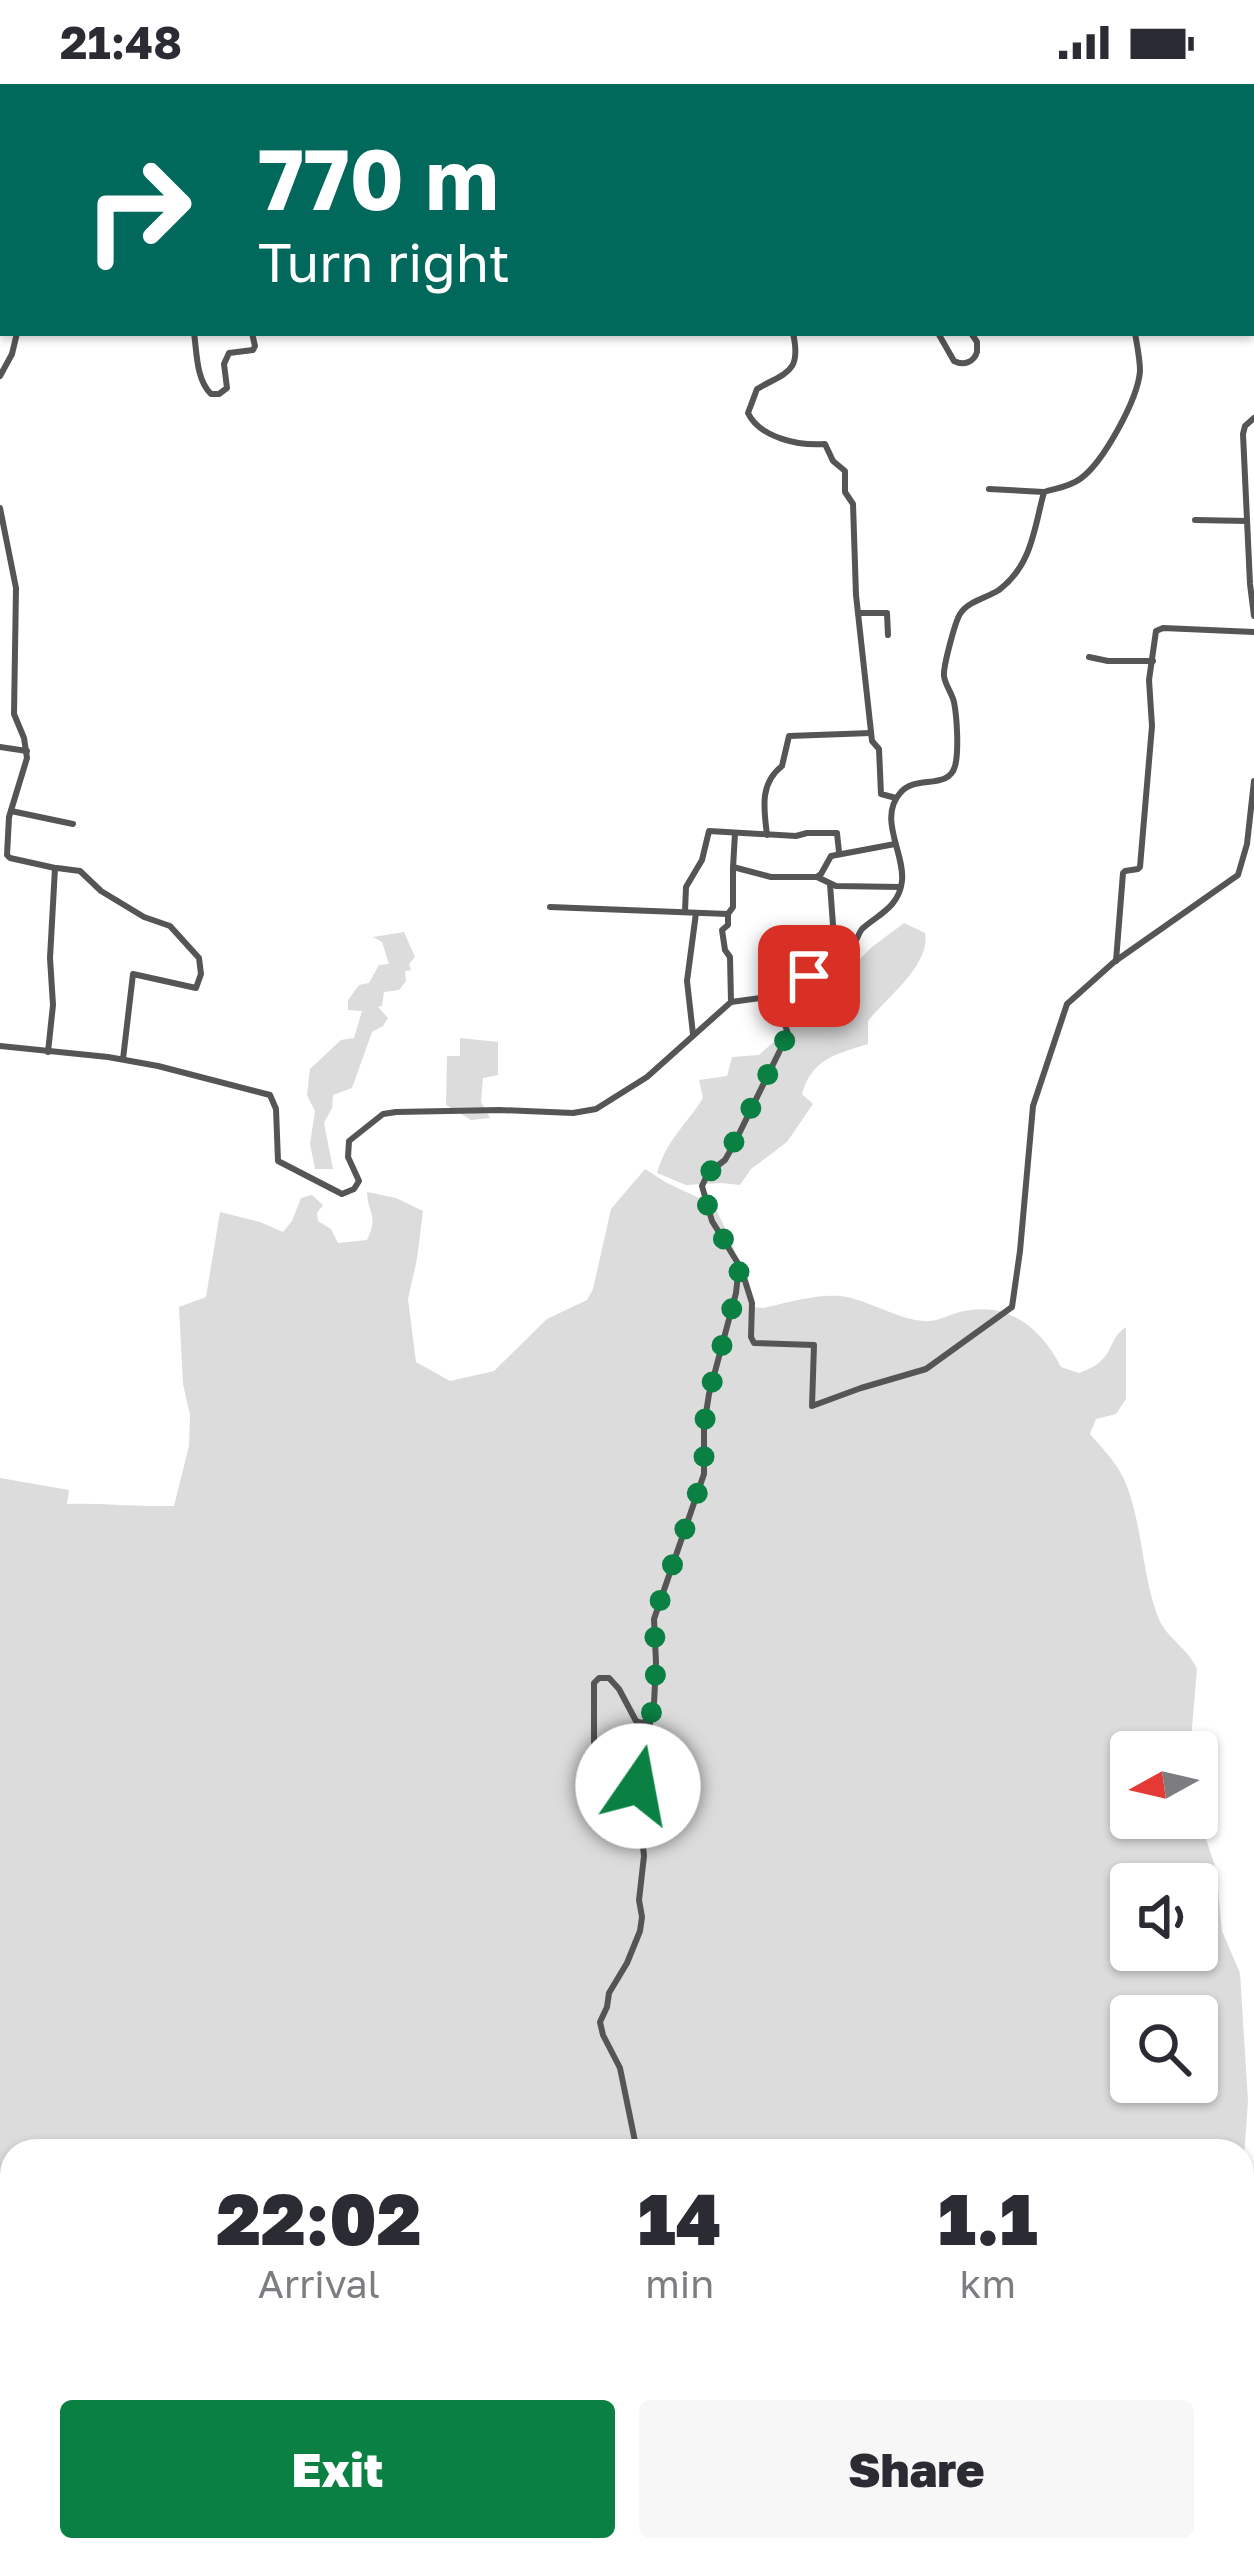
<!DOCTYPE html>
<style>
body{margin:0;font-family:"Golos Text",sans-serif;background:#f7f7f7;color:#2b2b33;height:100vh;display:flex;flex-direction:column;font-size:45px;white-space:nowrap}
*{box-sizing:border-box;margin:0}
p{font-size:39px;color:#7c7c81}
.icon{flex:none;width:66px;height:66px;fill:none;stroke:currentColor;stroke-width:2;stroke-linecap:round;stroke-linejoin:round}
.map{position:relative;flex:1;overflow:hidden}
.side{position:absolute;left:0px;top:2055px;width:1254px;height:423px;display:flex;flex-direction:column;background:#fff;border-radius:36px 36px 0 0;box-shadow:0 3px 9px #0004}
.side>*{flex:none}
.top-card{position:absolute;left:0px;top:0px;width:1254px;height:252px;box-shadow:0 3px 9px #0004;background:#00695c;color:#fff;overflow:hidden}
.needle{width:78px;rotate:262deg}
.fabs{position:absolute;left:1110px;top:1647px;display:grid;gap:24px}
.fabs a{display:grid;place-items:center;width:108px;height:108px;border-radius:12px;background:#fff;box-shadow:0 3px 9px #0004;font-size:60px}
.pin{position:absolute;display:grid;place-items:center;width:102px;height:102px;color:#fff;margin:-51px;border-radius:24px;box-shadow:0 6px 18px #0006}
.me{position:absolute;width:132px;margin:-66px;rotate:12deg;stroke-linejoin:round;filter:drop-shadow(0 0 9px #0008)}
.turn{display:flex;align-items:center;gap:42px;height:252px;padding:0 60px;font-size:54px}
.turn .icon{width:156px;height:156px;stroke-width:2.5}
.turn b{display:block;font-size:84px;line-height:102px}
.eta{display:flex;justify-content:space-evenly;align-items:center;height:204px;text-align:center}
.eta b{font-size:72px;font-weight:800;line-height:84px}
.primary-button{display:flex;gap:24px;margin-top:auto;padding:24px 60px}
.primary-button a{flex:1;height:138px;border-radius:12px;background:#0b8043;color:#fff;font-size:48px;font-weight:800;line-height:138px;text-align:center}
.primary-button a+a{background:#f7f7f7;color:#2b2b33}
.status{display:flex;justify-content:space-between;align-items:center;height:84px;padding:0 60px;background:#fff;direction:ltr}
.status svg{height:33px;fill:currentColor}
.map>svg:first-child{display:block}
</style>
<div class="status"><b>21:48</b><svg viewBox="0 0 49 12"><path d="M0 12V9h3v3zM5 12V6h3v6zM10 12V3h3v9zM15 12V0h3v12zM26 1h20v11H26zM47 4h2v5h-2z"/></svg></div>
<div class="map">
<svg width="1254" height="2477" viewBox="0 0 1254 2477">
<rect width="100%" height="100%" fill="#fff"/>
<g fill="#dcdcdc" fill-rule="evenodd">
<path d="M904,839l21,10c6,32 -38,64 -57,88v23c-31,10 -56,14 -66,50l11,10 -26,38 -36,27 -11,16 -18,-2 -36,2 -29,-12c10,-34 27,-45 46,-75l-4,-18 28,-4 5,-19 27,-2 36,-32 30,-12 14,-32 33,-32z"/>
<polygon points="404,848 415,873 409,880 411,886 405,887 406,897 399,906 384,908 382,922 378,923 388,934 383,942 372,948 352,1004 333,1011 332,1024 324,1039 333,1085 315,1085 310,1060 315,1027 307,1011 310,985 341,956 354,954 362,927 348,926 348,916 359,901 369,899 379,881 389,880 382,858 373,853"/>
<polygon points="460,954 498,958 498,991 483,994 481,1018 490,1034 471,1036 446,1021 447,972 460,972"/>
<path d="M645,1085l22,14 47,22 18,38 20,64 11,1c25,-5 58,-16 84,-11 24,5 57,25 81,24 12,0 24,-8 36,-10 46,-9 77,17 97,56l18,6c38,-13 26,-32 47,-46v72l-10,15 -20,5 -6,15c12,14 26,28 34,45 19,44 17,93 34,138 8,21 30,31 39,52l-7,83h-59v66h66v-6l19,57 6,62 18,42 8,128 -5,70 -1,-20h-1230v399h1230v-187l12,44v154h-1254v-1083l69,12 -2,14c36,-1 71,3 107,2l15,-60 1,-31 -7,-31 -4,-77 27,-10 14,-85 40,10 23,10 9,-11 9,-23 11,-3 11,10 -6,8 1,8 13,8 7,14 29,-3c12,-25 1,-25 0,-48l29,6 27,13 -6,48 -9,40 8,63 34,19 44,-10 53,-52 40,-19 6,-11 18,-80zM1131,1800h66v66h-66zM1131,1932h66v66h-66z"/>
</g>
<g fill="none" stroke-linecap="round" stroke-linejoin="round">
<g stroke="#555" stroke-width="6">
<polyline points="354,0 354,3"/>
<polyline points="704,0 709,3"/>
<polyline points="748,0 748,3"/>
<polyline points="953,0 953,3"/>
<polyline points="98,3 98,0"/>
<polyline points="671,3 671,0"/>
<polyline points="755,3 759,3"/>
<polyline points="1119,3 1119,0"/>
<polyline points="1206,3 1207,0"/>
<polyline points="0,11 3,10"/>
<polyline points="1251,95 1254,93"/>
<polyline points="1251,110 1254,124 1251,126"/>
<polyline points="0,117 3,108"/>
<polyline points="0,154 3,149"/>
<polyline points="0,199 3,201"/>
<polyline points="0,220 3,221"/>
<path d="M194,249c3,20 2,46 17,61h8l8,-6 -3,-24 5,-11 24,-3 2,-4 -3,-13"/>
<path d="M793,249c9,40 -7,39 -36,56l-9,24c12,25 51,33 77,31l8,17 12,10v21l8,12 3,91 16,146 7,8 2,45 15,4"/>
<path d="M938,249l16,28c10,5 20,1 23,-9v-10l-6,-9"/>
<polyline points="0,292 12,270 17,249"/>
<polyline points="1254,334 1245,342 1243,350 1250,500 1254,532"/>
<polyline points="989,405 1044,408"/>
<polyline points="0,424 16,504 14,630 24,654 27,674 9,733 7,771 10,774 55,784 50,874 53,921 48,968"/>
<polyline points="1195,436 1247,437"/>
<polyline points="858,529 887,529 888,551"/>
<polyline points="1089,573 1108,577 1153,577"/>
<polyline points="0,663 27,667"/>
<polyline points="11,727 73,740"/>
<path d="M767,751c-3,-26 -8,-51 15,-69l7,-30 82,-3"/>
<polyline points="57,784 80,787 101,807 144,833 170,842 199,874 201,890 196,904 133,890 123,975"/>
<polyline points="733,784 735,749"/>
<polyline points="817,793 836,802 900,803"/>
<polyline points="830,800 833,841 829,864 831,878"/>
<polyline points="550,823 728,830 733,823 733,783 771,793 817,793 821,790 831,772 895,760"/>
<polyline points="685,828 686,803 702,776 709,747 796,752 807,749 837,749 839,768"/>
<polyline points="728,831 728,841 722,846 725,866 730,873 731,918"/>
<polyline points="1116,877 1123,789 1125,787 1138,785 1140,783 1152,642 1149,596 1156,547 1163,544 1254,548"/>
<polyline points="693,950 687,897 696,829"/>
<polyline points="0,962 108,973 158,982 270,1011 276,1025 278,1077 342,1110 354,1105 359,1097 348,1073 349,1057 383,1030 396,1028 499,1026 573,1029 596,1025 647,993 731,918 775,912"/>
<polyline points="741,1184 752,1219 751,1253 754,1259 814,1261 812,1322 861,1304 926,1285 1012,1223 1020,1167 1033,1022 1067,920 1114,878 1238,791 1247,760 1254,697"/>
<polyline points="594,1658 594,1599 599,1594 609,1594 619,1605 636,1637 642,1639 648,1636"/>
<path d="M637,2067l-17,-83 -17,-33 -3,-13 7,-15 2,-14 18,-30 13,-32 2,-14 -3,-17 5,-44 -7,-65 13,-40v-32l4,-15 2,-42 -2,-43 50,-145v-48l5,-32 27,-101 3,-28 -27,-44 -10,-35 6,-13 17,-13 9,-16 54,-110 -12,-38c22,-13 60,-31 77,-51 4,-4 5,-11 9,-16 15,-14 37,-21 40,-48 3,-28 -25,-63 -1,-89 14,-17 48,-2 54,-26 4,-14 2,-49 -1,-64 -2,-9 -9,-17 -10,-26 -1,-9 11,-54 16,-62 8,-13 27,-16 39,-24 33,-25 35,-61 45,-98 13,-4 25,-5 36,-13 23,-16 58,-80 60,-108 0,-12 -3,-26 -5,-38"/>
<polyline points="586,2477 590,2466"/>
</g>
</g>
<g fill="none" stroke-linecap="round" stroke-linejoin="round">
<polyline stroke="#0b8043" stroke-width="21" stroke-dasharray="0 37.8" points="638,1702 650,1662 650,1633 654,1620 656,1578 654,1534 704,1390 704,1342 709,1310 736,1209 740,1181 712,1137 702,1102 708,1089 725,1076 788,950 776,912 809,892"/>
</g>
</svg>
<div class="fabs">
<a><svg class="needle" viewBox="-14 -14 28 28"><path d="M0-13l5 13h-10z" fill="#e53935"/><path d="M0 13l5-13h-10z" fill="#7c7c81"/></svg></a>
<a><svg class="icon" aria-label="sound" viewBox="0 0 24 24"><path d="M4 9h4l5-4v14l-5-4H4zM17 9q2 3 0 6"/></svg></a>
<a><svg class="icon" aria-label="search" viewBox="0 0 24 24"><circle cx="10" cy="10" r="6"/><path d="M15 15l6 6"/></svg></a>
</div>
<div class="pin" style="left:809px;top:892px;background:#d93025"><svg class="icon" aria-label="arrive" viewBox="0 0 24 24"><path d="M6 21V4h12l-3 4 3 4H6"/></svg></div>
<svg class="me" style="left:638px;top:1702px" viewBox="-20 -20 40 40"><circle r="19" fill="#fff"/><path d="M0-13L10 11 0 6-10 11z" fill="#0b8043"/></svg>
<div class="top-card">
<div class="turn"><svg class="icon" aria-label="right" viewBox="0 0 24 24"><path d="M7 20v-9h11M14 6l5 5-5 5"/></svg><div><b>770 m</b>Turn right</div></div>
</div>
<section class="side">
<div class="eta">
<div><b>22:02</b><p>Arrival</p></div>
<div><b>14</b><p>min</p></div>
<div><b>1.1</b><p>km</p></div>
</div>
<div class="primary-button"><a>Exit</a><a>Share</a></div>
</section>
</div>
